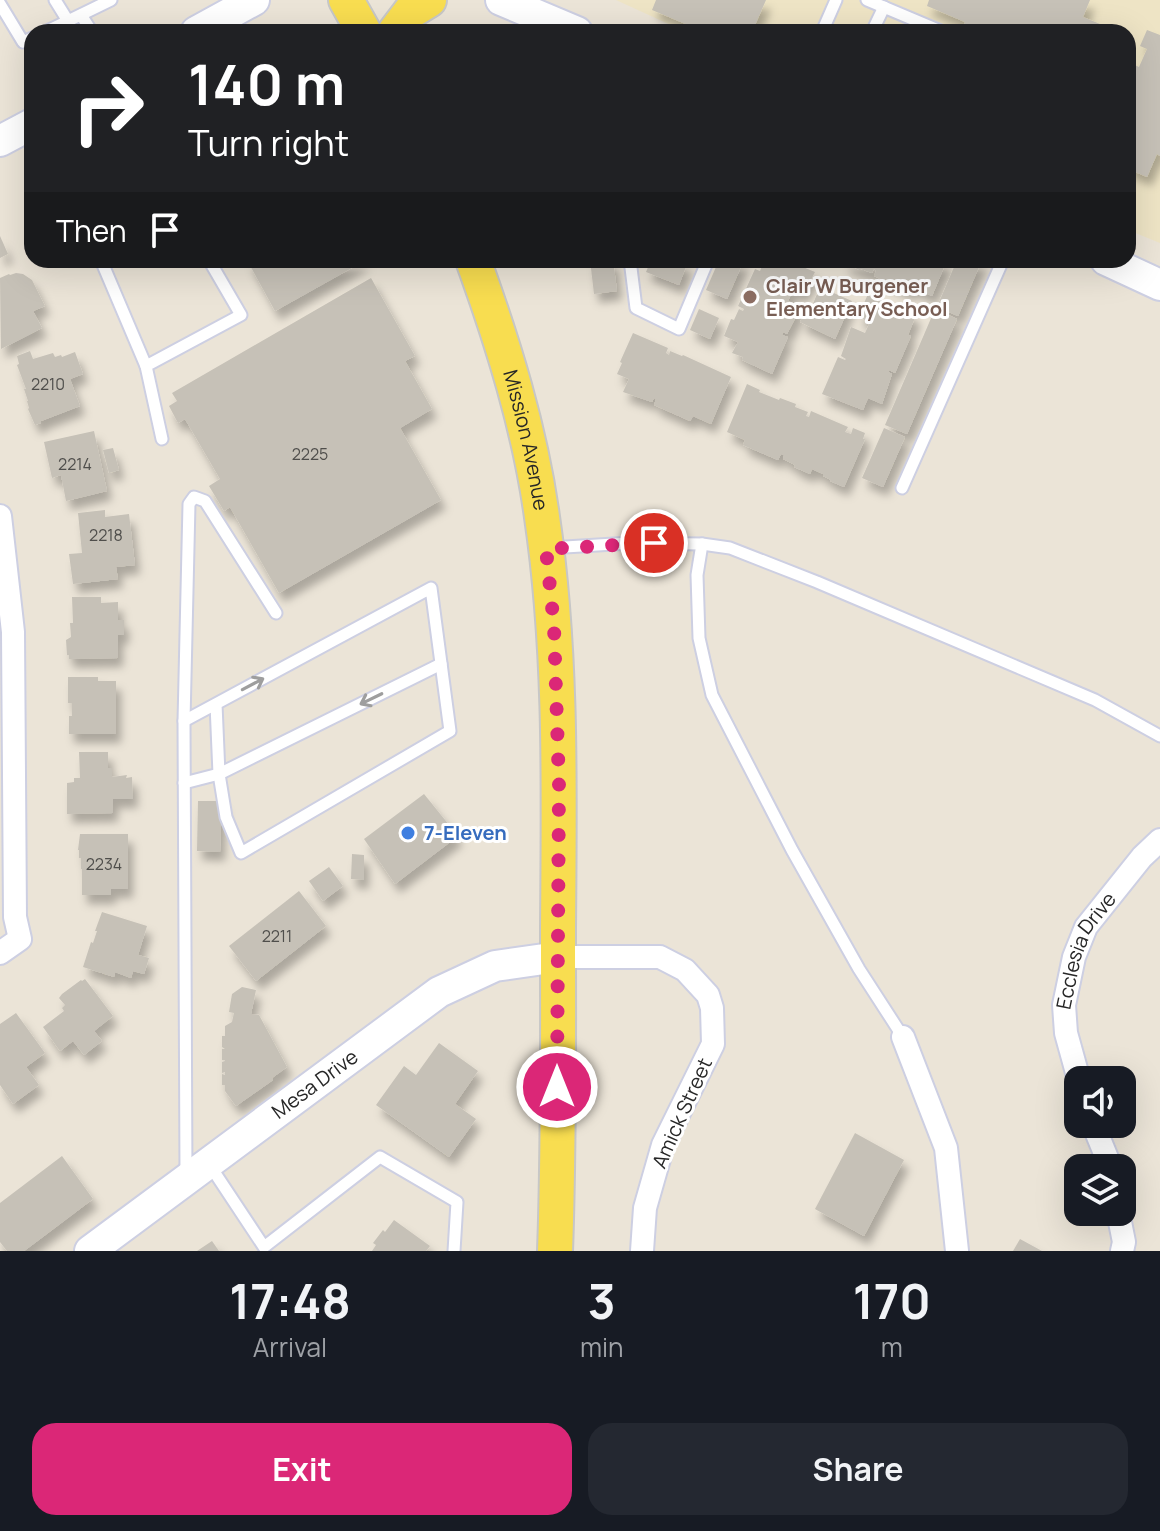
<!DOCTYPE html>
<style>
body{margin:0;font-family:Manrope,sans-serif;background:#242831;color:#f1f3f6;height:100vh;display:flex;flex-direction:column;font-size:30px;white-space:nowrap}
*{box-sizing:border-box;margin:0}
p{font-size:26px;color:#9ea1a6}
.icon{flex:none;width:44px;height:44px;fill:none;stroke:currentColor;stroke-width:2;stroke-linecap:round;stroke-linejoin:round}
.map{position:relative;height:1251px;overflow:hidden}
.panel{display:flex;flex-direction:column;background:#171b24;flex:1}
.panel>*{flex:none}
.guide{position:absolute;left:24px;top:24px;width:1112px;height:244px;border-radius:24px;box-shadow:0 8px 32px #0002;background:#202124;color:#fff;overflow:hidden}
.fabs{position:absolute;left:1064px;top:1066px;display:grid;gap:16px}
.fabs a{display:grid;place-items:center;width:72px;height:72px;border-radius:16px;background:#171b24;box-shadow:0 8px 32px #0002;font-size:40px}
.pin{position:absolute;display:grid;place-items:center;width:68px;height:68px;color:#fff;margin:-34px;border:4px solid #fff;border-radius:50%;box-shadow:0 2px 8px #0007}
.me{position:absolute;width:88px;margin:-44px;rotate:0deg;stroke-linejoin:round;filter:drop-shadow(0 0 6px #0008)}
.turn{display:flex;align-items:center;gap:28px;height:168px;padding:0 32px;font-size:36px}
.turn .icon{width:104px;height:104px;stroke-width:2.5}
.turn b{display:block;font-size:56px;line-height:68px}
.then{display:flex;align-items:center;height:76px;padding:0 32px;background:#0003;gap:16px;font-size:30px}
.eta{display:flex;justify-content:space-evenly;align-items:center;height:136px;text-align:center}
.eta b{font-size:48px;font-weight:700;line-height:56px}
.action{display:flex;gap:16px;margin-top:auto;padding:16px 32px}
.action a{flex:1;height:92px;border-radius:24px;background:#db2777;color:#fff;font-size:32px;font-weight:700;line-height:92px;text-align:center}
.action a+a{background:#242831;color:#f1f3f6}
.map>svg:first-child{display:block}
</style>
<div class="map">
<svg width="1160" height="1251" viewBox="0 0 1160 1251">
<defs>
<filter id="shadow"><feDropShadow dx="5" dy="9" stdDeviation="4" flood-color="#0004"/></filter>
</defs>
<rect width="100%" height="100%" fill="#ebe4d7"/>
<polygon fill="#eee4c5" points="616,0 1160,0 1160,243 1128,230 1128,32 686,32"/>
<g fill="#c6c1b7" filter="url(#shadow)">
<polygon points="656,0 766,0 752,32 705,32 652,10"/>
<polygon points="929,0 1090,0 1083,17 1112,29 1111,32 980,32 964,25 965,22 927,6"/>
<polygon points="1147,30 1160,35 1160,156 1157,154 1147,177 1128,169 1128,62 1139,67 1147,49 1140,46"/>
<polygon points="0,236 8,254 0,258"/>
<polygon points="247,260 366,260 275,311"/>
<polygon points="590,260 613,260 617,291 594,294"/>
<polygon points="651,260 677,260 687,264 679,285 646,272"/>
<polygon points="719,260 744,260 727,299 706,290"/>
<polygon points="756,260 786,260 815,272 803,295 793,290 788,301 801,307 787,334 783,332 782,335 788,337 772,374 742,360 743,357 732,353 738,342 724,336 731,319 734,320 739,309 743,311 744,309 738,306 755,269 760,271 763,264"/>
<polygon points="844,260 947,260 932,296 912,287 910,292 874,276 876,271 874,269 872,273 861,269 860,270 843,263"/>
<polygon points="957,260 982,260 958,316 937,307"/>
<polygon points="16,273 23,274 32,280 45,306 33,311 42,328 1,349 0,278 9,274 10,275"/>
<polygon points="371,278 415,356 405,361 432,409 400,428 441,500 279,593 230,507 224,511 209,486 220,479 185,419 178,423 169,406 177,401 172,393"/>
<polygon points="820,287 852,301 835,339 800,322 808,305 812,306"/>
<polygon points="868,294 916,315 908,335 911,336 895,373 889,370 888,372 892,374 882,404 868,398 863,410 822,394 838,357 845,360 846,359 841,356 851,327 865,333 870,322 858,317"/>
<polygon points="699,309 719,318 710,339 690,330"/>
<polygon points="935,309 957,319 907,434 885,425"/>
<polygon points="633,333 668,348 666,353 669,355 670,351 682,356 683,355 731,377 711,424 693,416 690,421 654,405 656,399 654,398 652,402 623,392 629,379 617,374 622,363 620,362"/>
<polygon points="30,351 33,359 53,353 55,357 61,355 62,357 75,352 83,374 70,379 80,406 41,421 41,423 35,425 28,409 29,408 27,401 28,401 24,389 26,389 17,365 19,364 17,356"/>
<polygon points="747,384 760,390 759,392 779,400 780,398 796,404 795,407 808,412 806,416 809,417 811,411 848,427 845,432 851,434 853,428 865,433 863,439 865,439 844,487 830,481 831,480 823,476 823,474 812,469 810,474 794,467 795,465 783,459 784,455 781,454 778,460 743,445 745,440 727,432"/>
<polygon points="884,428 905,437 883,487 862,478"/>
<polygon points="94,431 107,491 66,501 61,475 52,478 44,442"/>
<polygon points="113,448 119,470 109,473 103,450"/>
<polygon points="105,510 105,517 129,514 135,565 116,567 118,579 73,584 69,554 82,553 78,513"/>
<polygon points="72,597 101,597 101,603 118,602 118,620 124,620 124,635 118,635 118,658 69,659 69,655 67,655 66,640 71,637 70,623 73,623"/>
<polygon points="68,677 98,677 98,681 116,681 116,734 69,734 69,716 72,716 72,703 68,703"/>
<polygon points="79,752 108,752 108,768 112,768 112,777 127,775 126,778 132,777 133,799 113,799 113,813 67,814 67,783 74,782 74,778 80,778"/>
<polygon points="424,794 458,836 395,884 364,839"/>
<polygon points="198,801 222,801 220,852 197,851"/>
<polygon points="80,834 128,834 128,889 111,889 111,895 82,895 82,869 81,869 81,858 79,858 79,850 78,850"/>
<polygon points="352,854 364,855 364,880 351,879"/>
<polygon points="329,867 343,886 323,901 309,881"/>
<polygon points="299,891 326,926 256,981 229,946"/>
<polygon points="102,912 147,926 138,955 149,958 144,974 133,971 131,978 115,972 114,977 83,967 91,942 93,943 97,931 95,931"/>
<polygon points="85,979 113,1016 94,1031 102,1041 84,1055 73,1041 60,1051 43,1027 64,1011 62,1008 65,1005 59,998 62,994 81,980 82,981"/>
<polygon points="242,987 256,990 251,1014 259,1015 287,1067 272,1078 273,1080 236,1106 225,1091 225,1085 222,1085 222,1074 225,1075 225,1072 222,1073 222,1062 225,1061 225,1060 222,1060 222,1049 225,1049 222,1047 222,1036 225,1036 225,1026 232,1022 234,1013 229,1012 232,994"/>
<polygon points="16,1013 45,1053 26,1067 39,1085 13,1104 0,1085 0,1024"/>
<polygon points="439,1043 478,1071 455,1104 476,1119 449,1157 376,1105 404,1066 416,1075"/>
<polygon points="855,1133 904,1160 864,1236 815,1209"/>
<polygon points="62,1156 93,1199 24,1251 7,1251 0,1242 0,1203"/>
<polygon points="394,1220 430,1246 426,1251 372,1251 376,1245 373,1243 383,1230 385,1232"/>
<polygon points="1020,1239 1042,1251 1013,1251"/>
<polygon points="212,1241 219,1251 197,1251"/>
</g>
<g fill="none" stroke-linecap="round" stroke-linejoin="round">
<defs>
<g id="lane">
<polyline points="867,0 943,32"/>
<polyline points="0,4 23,42 32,38"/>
<polyline points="81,15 92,32"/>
<polyline points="68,21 111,0"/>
<polyline points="45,32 68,21 55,0"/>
<polyline points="822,32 836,0"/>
<polyline points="872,32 884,7"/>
<polyline points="101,260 146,366"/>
<polyline points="630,260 636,308 679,329 708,260"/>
<polyline points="162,439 146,366 241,315 209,260"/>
<polyline points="902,488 1003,260"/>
<polyline points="702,544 697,575 699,638 712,695 792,850 859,969 903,1037"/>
<polyline points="549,548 630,543 702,544 730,548 817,582 1095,700 1160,736"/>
<polyline points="184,721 431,588 450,731 241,853 226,817 219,774 216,704"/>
<polyline points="184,783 219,774 441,664"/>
<polyline points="209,1164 264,1247 380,1157 457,1202 454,1251"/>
<polyline points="186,1175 184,721 189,504 194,497 205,501 276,613"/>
</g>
<g id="street">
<polyline points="0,516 13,632 15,917 20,939 0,953"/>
<polyline points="558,957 660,957 685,970 708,995 712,1008 713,1044 663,1145 645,1208 642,1251"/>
<polyline points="903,1037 946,1148 957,1251"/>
<path id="s1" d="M1079,1080l-13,-47 -2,-28 10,-48 12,-30 56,-70 18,-17"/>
<polyline points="1093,1124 1111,1168"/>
<polyline points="1118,1212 1124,1242 1122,1251"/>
</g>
<g id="secondary">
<polyline points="501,0 577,32"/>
<polyline points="196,32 254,0"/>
<polyline points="0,141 32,124"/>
<polyline points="1106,260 1160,285"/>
<path id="s2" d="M90,1251l349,-259 56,-26 63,-9"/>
</g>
<g id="primary">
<polyline points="346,0 364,32"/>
<polyline points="395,32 411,11 429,0"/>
<path id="s3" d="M473,260c30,83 57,169 69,257 20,136 17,275 16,412 0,108 1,215 -3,322"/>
</g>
</defs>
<use href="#lane" stroke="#cdcfe2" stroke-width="15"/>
<use href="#street" stroke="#cdcfe2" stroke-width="26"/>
<use href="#secondary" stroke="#cdcfe2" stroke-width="34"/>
<use href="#primary" stroke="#c7c7c7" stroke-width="38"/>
<use href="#lane" stroke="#fff" stroke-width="11"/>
<use href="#street" stroke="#fff" stroke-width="22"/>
<use href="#secondary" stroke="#fff" stroke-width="30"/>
<use href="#primary" stroke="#f8dd50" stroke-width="34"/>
</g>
<defs><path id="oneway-shaft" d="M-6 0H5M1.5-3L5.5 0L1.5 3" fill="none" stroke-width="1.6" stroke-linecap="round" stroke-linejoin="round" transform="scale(2)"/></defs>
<g stroke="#9e9e9e">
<use href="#oneway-shaft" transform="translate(253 684) rotate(-28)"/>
<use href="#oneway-shaft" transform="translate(371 699) rotate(154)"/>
</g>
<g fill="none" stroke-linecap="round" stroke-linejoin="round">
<polyline stroke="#db2777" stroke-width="14" stroke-dasharray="0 25.2" points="557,1087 559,785 554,626 546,549 654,543"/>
</g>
<circle fill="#8d6e63" stroke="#fff" stroke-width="3" cx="750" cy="297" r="8"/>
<circle fill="#3f7fe0" stroke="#fff" stroke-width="3" cx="408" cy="833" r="8"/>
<g text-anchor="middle" stroke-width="6" stroke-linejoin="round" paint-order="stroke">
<g font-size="16" fill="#4f4e4b">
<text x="48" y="390">2210</text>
<text x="310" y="460">2225</text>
<text x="75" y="470">2214</text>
<text x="106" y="541">2218</text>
<text x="104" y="870">2234</text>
<text x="277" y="942">2211</text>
</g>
<g font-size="20" font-weight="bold" fill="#785e54" stroke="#fff" text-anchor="start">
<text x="766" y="293">Clair W Burgener<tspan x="766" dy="23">Elementary School</tspan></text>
</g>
<g font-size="20" fill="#272727" stroke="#fff">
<text dy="7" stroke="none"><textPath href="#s3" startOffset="188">Mission Avenue</textPath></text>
<text dy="7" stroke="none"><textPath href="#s1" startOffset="136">Ecclesia Drive</textPath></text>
<text dy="7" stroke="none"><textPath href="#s2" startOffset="280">Mesa Drive</textPath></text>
<text transform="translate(682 1113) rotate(-66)" y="7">Amick Street</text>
</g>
<g font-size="20" font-weight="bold" fill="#366cbe" stroke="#fff" text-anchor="start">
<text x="424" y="840">7-Eleven</text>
</g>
</g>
</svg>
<div class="fabs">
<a><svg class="icon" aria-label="sound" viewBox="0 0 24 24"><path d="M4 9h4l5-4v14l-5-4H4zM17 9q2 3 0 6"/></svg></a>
<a><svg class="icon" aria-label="layers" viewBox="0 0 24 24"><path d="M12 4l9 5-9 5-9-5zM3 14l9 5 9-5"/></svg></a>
</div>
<div class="pin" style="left:654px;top:543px;background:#d93025"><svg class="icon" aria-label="arrive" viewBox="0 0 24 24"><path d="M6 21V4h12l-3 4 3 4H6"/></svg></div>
<svg class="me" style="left:557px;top:1087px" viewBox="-20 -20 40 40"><circle r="17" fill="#db2777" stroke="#fff" stroke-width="3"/><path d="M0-11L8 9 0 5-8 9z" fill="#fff"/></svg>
<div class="guide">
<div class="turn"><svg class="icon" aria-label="right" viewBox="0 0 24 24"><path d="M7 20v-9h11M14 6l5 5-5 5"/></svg><div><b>140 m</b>Turn right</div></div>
<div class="then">Then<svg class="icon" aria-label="arrive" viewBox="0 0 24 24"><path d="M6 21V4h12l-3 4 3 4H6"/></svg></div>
</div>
</div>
<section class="panel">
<div class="eta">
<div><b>17:48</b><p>Arrival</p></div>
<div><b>3</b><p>min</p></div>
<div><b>170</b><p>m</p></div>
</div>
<div class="action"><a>Exit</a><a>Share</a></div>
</section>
